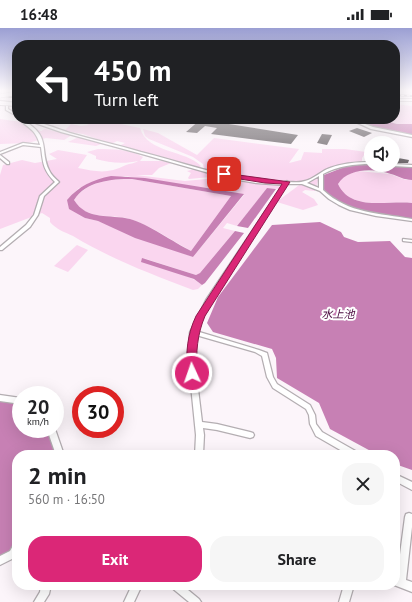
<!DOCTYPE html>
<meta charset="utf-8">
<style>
body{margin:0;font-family:"PT Sans","Noto Sans JP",sans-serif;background:#f6f6f6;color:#202124;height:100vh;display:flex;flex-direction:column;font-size:15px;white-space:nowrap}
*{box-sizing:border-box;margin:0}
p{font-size:13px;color:#757577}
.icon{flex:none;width:22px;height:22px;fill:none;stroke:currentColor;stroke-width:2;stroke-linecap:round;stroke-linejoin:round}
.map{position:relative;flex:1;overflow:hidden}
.side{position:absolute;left:12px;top:422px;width:388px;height:140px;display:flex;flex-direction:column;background:#fff;border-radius:16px;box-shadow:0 4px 16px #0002}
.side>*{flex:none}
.hud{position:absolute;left:12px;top:12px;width:388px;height:84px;border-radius:16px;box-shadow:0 4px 16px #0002;background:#202124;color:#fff;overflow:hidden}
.buttons{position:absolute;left:364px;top:108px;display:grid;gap:8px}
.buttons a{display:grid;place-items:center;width:36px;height:36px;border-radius:50%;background:#fff;box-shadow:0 4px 16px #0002;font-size:20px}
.speed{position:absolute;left:12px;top:358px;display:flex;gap:8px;font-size:20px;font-weight:700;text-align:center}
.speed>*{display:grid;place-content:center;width:52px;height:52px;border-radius:50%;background:#fff;box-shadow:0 4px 16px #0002;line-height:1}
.speed small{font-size:10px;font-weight:400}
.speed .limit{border:6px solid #d22;background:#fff;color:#111}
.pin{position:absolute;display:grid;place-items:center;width:34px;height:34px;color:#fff;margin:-17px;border-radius:8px;box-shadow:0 2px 6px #0006}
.me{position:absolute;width:44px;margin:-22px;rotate:357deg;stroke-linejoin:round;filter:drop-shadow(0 0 3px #0008)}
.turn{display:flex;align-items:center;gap:14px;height:84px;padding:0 16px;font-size:18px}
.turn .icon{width:52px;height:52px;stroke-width:2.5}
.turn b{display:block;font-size:28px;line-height:34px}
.round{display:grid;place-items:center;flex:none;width:42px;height:42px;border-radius:16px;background:#f6f6f6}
.overview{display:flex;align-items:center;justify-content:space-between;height:68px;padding:0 16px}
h1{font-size:24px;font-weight:600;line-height:30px}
.action{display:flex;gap:8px;margin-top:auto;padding:8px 16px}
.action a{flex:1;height:46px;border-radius:16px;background:#db2777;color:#fff;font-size:16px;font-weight:600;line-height:46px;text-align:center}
.action a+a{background:#f6f6f6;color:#202124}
.status{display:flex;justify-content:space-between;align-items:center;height:28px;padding:0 20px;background:#fff;direction:ltr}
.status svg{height:11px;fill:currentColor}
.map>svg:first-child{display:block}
</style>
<div class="status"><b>16:48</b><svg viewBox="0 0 49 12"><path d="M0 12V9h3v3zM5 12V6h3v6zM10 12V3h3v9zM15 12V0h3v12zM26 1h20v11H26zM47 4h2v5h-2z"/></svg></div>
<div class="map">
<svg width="412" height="574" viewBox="0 0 412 574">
<rect width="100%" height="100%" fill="#fcf5fa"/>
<g fill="#fad6ef" fill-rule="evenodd">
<polygon points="395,76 412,78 412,96 397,96 378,91 395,91"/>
<polygon points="0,91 21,94 41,103 45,101 72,107 64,112 46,110 28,115 0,116"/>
<path d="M74,91h35l-2,2 33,7c7,25 46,22 61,38l-2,2 -80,-22 6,-3 -8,-2 -6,3 -28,-10 -19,-3 7,-7 10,2 8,-1z"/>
<polygon points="143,101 158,105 197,127 214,110 299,121 289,135 301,132 304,124 322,125 322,121 345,121 366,124 362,130 362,135 336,138 303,154 265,153 204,141 203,136 193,129 149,111 145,108"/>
<polygon points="81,108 104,115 96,118 68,114"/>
<path d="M98,121c15,0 31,0 45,8l-3,4h22l9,2 -12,5 -7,7h-16l49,6 43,-4 52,6 -1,6 -12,-1 -30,38 -10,-3 -4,5 12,3 -35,42 -4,2 -53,-17 52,22 7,5 -4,4 -5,1c-42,-16 -82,-31 -120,-54 -9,-4 -17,-7 -23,-14v-4l-8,-5 -42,16v-54l3,-10 19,-5 13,3 22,-4 -8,-5 9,-4 29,5 -9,13c20,4 30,6 48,-3 4,-2 8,-1 12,-4 -13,3 -29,2 -42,-2v-3l-9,-4zM125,148l119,19 -51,62 -95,-36 -13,-3 -18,-18 12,-12z"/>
<polygon points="195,141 221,148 189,151 188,150 191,145 187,143"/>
<path d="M357,143l33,3 16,6h6v23c-24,-3 -61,9 -74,-19l4,-7z"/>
<path d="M319,149l-4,14 -10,-1 -3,2 12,7 4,6 -15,5 -26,-8c4,-4 22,-16 23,-18l-3,-1h11z"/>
<path d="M124,151h8l99,17 -40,55c-18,-10 -38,-24 -58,-31 -21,-8 -45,3 -59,-20 12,-17 31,-20 50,-21z"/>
<polygon points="77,217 88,222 68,244 54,238"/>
</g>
<g fill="#c780b4" fill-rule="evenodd">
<polygon points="353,91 378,91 397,96 412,96 412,107 378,102"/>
<path d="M371,136l41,3v13c-8,0 -14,-4 -21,-6 -17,-6 -43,-6 -53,10 13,28 50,16 74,19v16c-23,-5 -70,-7 -86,-27 -5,-5 -4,-11 -2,-17l23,-9z"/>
<path d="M111,148l34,2 99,16 -51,63 -58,-19 -37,-17 -13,-3 -16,-9 -2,-9c12,-14 25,-20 44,-24zM132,151l99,17 -40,55c-16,-8 -45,-28 -61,-32 -20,-5 -43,2 -56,-19 12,-19 37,-21 58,-21z"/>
<polygon points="267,160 276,161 248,200 237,198"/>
<polygon points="320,194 341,204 344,209 358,214 390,213 405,229 412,230 412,442 395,436 395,427 378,427 330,401 319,375 277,350 276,330 272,321 213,304 207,295 218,269 272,197"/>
<polygon points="235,203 244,205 205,255 202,257 194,251 141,234 142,230 196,247 200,245"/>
<polygon points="0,372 21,376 21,401 48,401 56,427 17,427 17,511 9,524 0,528"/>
</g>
<g fill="#645e62">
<polygon points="201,91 220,91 216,94 298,107 291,116 211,106 217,100 205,98 197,105 186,104"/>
<polygon points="357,100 372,105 364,109 349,103"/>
<polygon points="322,106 332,107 327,117 317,115"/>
<polygon points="393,129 409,132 408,135 396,135 393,134"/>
</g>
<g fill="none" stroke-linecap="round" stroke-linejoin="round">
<defs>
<g id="minor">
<polygon points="0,73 17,75 17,77 0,75"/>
<polygon points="6,78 8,78 8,81 17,86 17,88 6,82"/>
<path d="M18,91c4,0 7,3 11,5 21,14 11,28 20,46 2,5 6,8 10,12l-15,14 -6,19 -8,12 -28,23h-2v-3l26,-22 8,-10 6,-19 15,-14c-12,-12 -12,-19 -14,-35l-18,-2 -23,9v-2l23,-9 17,2c-4,-15 -11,-17 -22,-26z"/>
<path d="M27,91c6,0 11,3 17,5 9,3 17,6 26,9 24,7 48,12 71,19 43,11 84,26 128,30 6,0 13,2 18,-1l2,1c5,0 11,1 16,-1 9,-2 16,-10 25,-13 13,-5 27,-6 41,-6v2c-17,0 -33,2 -48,10v16c26,24 56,23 89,29v2l-36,-5 -26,-6 -11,-5 -10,-6 -9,-8 -18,-7h-15l-75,116 -16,31 63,19 8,3 6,24 4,7 33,21 5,10 1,9 6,8 37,21 1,2h-11l-33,-19 -6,-12 -1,-9 -3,-6 -33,-21 -6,-11 -5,-21 -7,-4 -59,-17 -2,21 8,66 15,2 33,8 3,1 1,2 -1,2 -3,1 -33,-8 -14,-2 1,7 -1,20h-8l1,-20 -8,-79 2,-24 16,-32 77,-115 -27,-2 -23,-4 -24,-6 -67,-19 -81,-22 -23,-8zM319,148v12l-12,-5z"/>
<polygon points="349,91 352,91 373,99 412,107 412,109 371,101"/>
<polygon points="0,127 9,134 9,136 7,136 0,130"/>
<polygon points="393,136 412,137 412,139 392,138 391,137 393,137"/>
<polygon points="403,211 412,212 412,214 403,213"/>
<polygon points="0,367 21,370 21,376 0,373"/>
<polygon points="47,401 55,401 64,427 56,427"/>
<polygon points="395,446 412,454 412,462 395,453"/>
<polygon points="409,485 412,486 412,499 406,552 412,554 412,564 394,557 395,557 395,548 397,549 405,489 406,486"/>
<polygon points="17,515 17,527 16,529 0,537 0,528 10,523 14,516"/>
<polygon points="41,557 51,557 49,566 44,574 34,574 40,564"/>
<polygon points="132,557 142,557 134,574 124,574"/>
<polygon points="170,557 182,557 199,571 201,574 189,574 172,560"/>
<polygon points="344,557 354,557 349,574 339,574"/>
</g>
<g id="trunk">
<rect x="395" y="71" width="17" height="2"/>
<polygon points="0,75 17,76 17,78 0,77"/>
</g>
</defs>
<use href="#minor" stroke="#b4aeb2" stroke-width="2.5"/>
<use href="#trunk" stroke="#b4aeb2" stroke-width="2"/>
<use href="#minor" fill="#fff" fill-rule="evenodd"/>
<use href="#trunk" fill="#fff" fill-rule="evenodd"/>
<defs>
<g id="rail">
<polyline points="0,67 17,70"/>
<polyline points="395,67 412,68"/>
</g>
</defs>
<use href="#rail" stroke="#787478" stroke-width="2"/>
<use href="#rail" stroke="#fff" stroke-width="1" stroke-dasharray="3" stroke-linecap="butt"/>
<defs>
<polyline id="tertiary-bridge" points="0,68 17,65"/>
</defs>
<use href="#tertiary-bridge" stroke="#b4aeb2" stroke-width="4.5" stroke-linecap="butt"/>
<use href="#tertiary-bridge" stroke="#fff" stroke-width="3.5"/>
</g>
<linearGradient id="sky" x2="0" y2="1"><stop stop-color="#9b9fd3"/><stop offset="0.44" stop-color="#fefafd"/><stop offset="1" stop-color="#fefafd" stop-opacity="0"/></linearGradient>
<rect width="412" height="142" fill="url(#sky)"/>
<path fill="#db2777" stroke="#8e194d" d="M224,145l66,9 -85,134c-8,19 -9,36 -8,57l-5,4 -5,-4c-1,-21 0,-38 9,-57l86,-132 -17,-1 -44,-7v-3z"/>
<g text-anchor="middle" stroke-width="4" stroke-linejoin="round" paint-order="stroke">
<g font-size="11" font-style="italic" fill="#49093e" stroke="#fff">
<text x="338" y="290">水上池</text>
</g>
</g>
</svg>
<div class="buttons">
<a><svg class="icon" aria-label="sound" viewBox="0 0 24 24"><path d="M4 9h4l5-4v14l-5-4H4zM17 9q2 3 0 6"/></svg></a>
</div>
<div class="speed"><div>20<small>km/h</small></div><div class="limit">30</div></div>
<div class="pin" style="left:224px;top:146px;background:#d93025"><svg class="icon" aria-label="arrive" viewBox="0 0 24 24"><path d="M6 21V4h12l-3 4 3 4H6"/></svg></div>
<svg class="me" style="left:192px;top:345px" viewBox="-20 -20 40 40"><circle r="17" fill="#db2777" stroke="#fff" stroke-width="3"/><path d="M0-11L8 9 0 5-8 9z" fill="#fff"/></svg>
<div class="hud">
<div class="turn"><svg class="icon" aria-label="left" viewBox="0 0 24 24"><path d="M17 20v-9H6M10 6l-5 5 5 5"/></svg><div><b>450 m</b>Turn left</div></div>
</div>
<section class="side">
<div class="overview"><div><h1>2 min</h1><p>560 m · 16:50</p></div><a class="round"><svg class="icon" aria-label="close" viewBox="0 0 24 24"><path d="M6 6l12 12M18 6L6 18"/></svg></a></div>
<div class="action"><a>Exit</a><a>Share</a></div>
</section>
</div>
